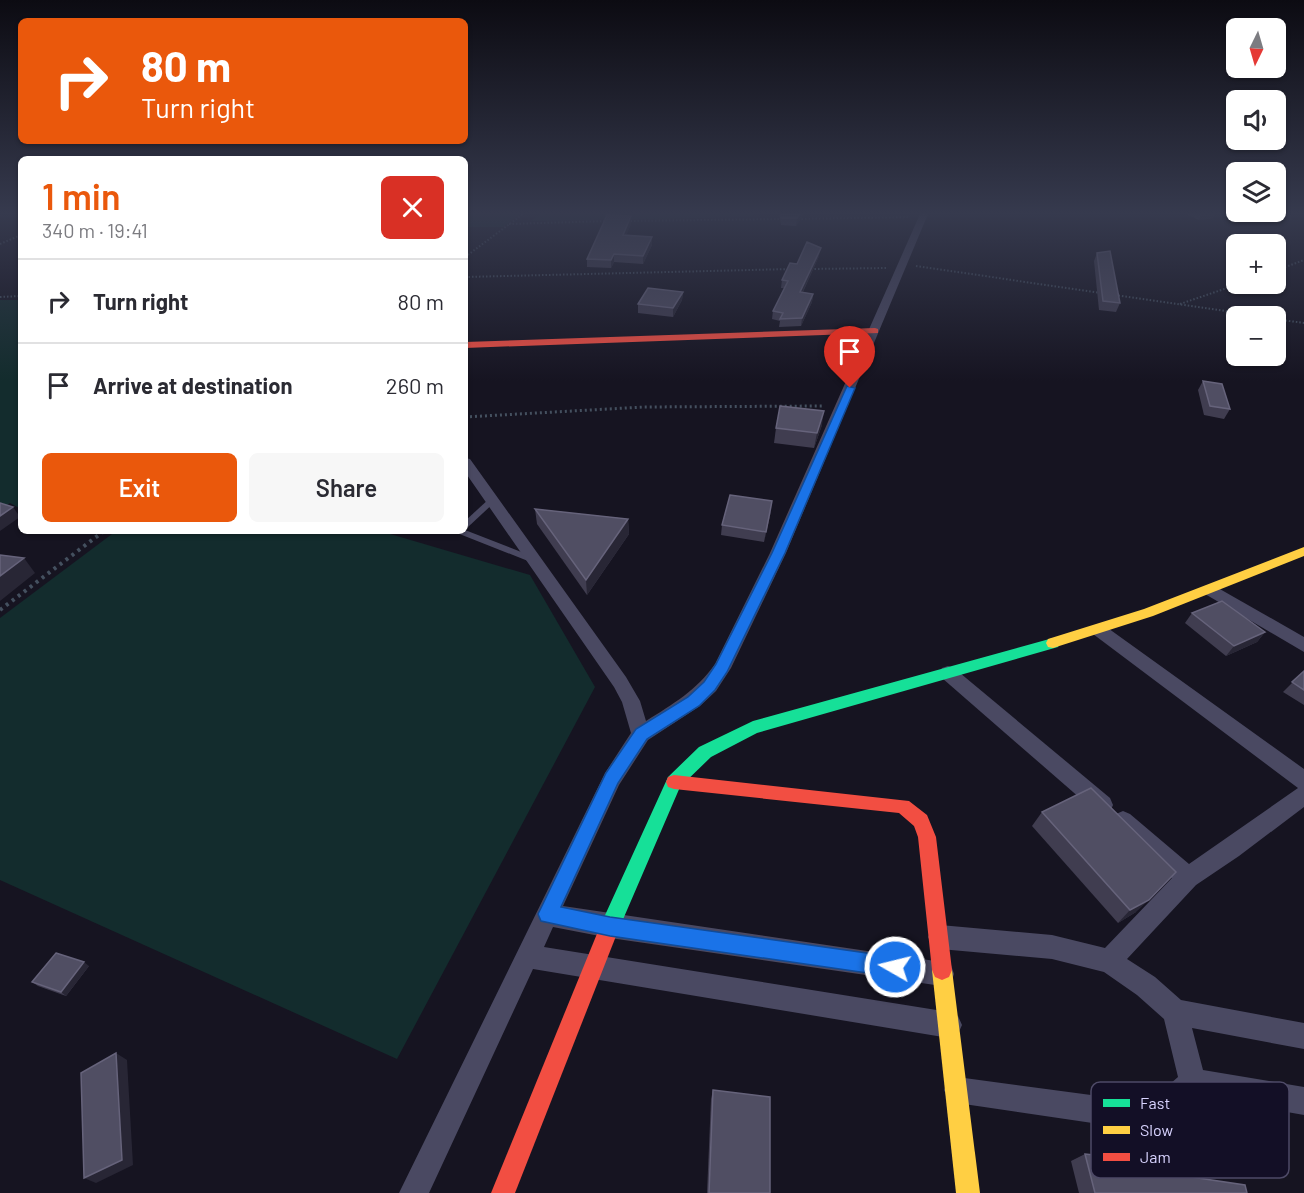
<!DOCTYPE html>
<meta charset="utf-8">
<style>
body{margin:0;font-family:Barlow,sans-serif;background:#f7f7f7;color:#2b2b33;height:100vh;display:flex;flex-direction:column;font-size:22px;white-space:nowrap}
*{box-sizing:border-box;margin:0}
p{font-size:20px;color:#7c7c81}
.icon{flex:none;width:33px;height:33px;fill:none;stroke:currentColor;stroke-width:2;stroke-linecap:round;stroke-linejoin:round}
.map{position:relative;flex:1;overflow:hidden}
.drawer{position:absolute;left:18px;top:156px;width:450px;height:378px;display:flex;flex-direction:column;background:#fff;border-radius:9px;box-shadow:0 2px 4px #0004}
.drawer>*{flex:none}
.guide{position:absolute;left:18px;top:18px;width:450px;height:126px;border-radius:9px;box-shadow:0 2px 4px #0004;background:#ea580c;color:#fff;overflow:hidden}
.needle{width:39px;rotate:185deg}
.controls{position:absolute;left:1226px;top:18px;display:grid;gap:12px}
.controls a{display:grid;place-items:center;width:60px;height:60px;border-radius:9px;background:#fff;box-shadow:0 2px 4px #0004;font-size:30px}
.pin{position:absolute;display:grid;place-items:center;width:51px;height:51px;color:#fff;margin:-62px -26px;border-radius:50% 50% 50% 0;rotate:-45deg;box-shadow:0 0 6px #0007}
.pin .icon{rotate:45deg}
.me{position:absolute;width:66px;margin:-33px;rotate:278deg;stroke-linejoin:round;filter:drop-shadow(0 0 4px #0008)}
.turn{display:flex;align-items:center;gap:21px;height:126px;padding:0 24px;font-size:27px}
.turn .icon{width:78px;height:78px;stroke-width:2.5}
.turn b{display:block;font-size:42px;line-height:51px}
.round{display:grid;place-items:center;flex:none;width:63px;height:63px;border-radius:9px;background:#f7f7f7}
.headline{display:flex;align-items:center;justify-content:space-between;height:102px;padding:0 24px}
h1{font-size:36px;font-weight:600;line-height:45px;color:#ea580c}
.action{display:flex;gap:12px;margin-top:auto;padding:12px 24px}
.action a{flex:1;height:69px;border-radius:9px;background:#ea580c;color:#fff;font-size:24px;font-weight:600;line-height:69px;text-align:center}
.action a+a{background:#f7f7f7;color:#2b2b33}
ul{padding:0;list-style:none}
li{display:flex;align-items:center;gap:18px;height:84px;padding:0 24px;border-top:2px solid #e1e1e2}
li div{flex:1}
li b{display:block;font-size:22px}
li em{font-style:normal}
.map>svg:first-child{display:block}
</style>
<div class="map">
<svg width="1304" height="1193" viewBox="0 0 1304 1193">
<rect width="100%" height="100%" fill="#161421"/>
<g fill="#132c2d">
<polygon points="465,214 520,214 503,227 465,227"/>
<polygon points="541,214 753,214 752,217 531,221"/>
<polygon points="0,300 21,300 21,509 10,503 0,510"/>
<polygon points="116,531 380,531 530,575 595,687 397,1059 0,880 0,618"/>
</g>
<g fill="none" stroke-linecap="round" stroke-linejoin="round">
<g stroke="#44505f" stroke-width="2" stroke-dasharray="1.5 2" stroke-linecap="butt">
<polyline points="798,219 910,217"/>
<polyline points="627,221 784,219"/>
<polyline points="509,224 607,221"/>
<polyline points="0,244 21,235"/>
<polyline points="465,257 523,214"/>
<polyline points="916,266 1101,293"/>
<polyline points="811,269 887,268"/>
<polyline points="1275,271 1304,260"/>
<polyline points="465,277 791,269"/>
<polyline points="1115,295 1261,316"/>
<polyline points="0,297 21,296"/>
<polyline points="1180,304 1239,284"/>
<polyline points="1275,319 1304,323"/>
</g>
<polyline stroke="#44505f" stroke-width="3" stroke-dasharray="2 3" stroke-linecap="butt" points="465,417 644,407 824,406"/>
<polyline stroke="#44505f" stroke-width="4" stroke-dasharray="3 4.5" stroke-linecap="butt" points="0,610 104,531"/>
<g fill="#4a4962" fill-rule="evenodd">
<polygon points="490,498 493,498 497,500 468,527 465,527 465,521"/>
<polygon points="465,530 534,557 535,559 531,562 528,561 457,533 456,531"/>
</g>
<g fill="#4a4962" fill-rule="evenodd">
<path d="M920,214h8l-142,339 -55,115 -15,23 -16,15 -52,34 -29,45 -56,121 379,56 9,3 3,9 -3,9 -9,3 -332,-48 -57,-11 -9,20 405,65 9,4 4,9 -4,9 -9,4 -416,-69 -104,224h-30l206,-420 26,-40 -9,-31 -8,-15 -149,-215v-14l5,1 156,218 14,24 6,20c27,-17 51,-31 69,-57l55,-111z"/>
<polygon points="1211,584 1304,637 1304,652 1205,594 1203,590 1205,586"/>
<polygon points="1099,624 1105,626 1304,769 1304,807 1239,856 1196,885 1127,959 1155,977 1181,1000 1304,1023 1304,1049 1192,1028 1203,1070 1304,1087 1304,1115 1197,1096 1182,1110 1142,1125 1106,1125 957,1103 948,1099 944,1090 948,1081 957,1077 1106,1097 1142,1097 1163,1090 1178,1077 1164,1019 1137,995 1104,972 1052,959 940,949 932,945 928,937 932,929 940,925 1052,935 1105,948 1172,878 1116,828 1112,821 1116,814 1123,811 1130,814 1189,864 1298,788 1093,634 1090,630 1093,626"/>
<polygon points="948,666 954,668 1110,798 1113,805 1110,812 1103,814 1096,812 942,678 939,673 942,668"/>
</g>
<polygon fill="#16e098" fill-rule="evenodd" points="1053,638 1058,639 1060,643 1058,647 757,733 711,757 680,787 615,938 608,941 601,938 598,931 601,924 668,777 699,747 753,721"/>
<g fill="#ffcf43" fill-rule="evenodd">
<polygon points="1304,547 1304,556 1153,616 1053,648 1048,647 1046,643 1048,639 1144,609"/>
<polygon points="942,960 949,963 952,970 980,1193 956,1193 932,970 935,963"/>
</g>
<g fill="#f24e42" fill-rule="evenodd">
<polygon points="875,328 878,329 878,333 465,348 465,342"/>
<polygon points="674,775 909,801 927,815 936,837 952,970 949,977 942,980 935,977 932,970 918,837 914,826 899,813 674,789 668,787 666,782 668,777"/>
<polygon points="608,921 615,924 618,931 515,1193 491,1193 601,924"/>
</g>
</g>
<g fill="#403d50">
<polygon points="779,214 804,214 796,226 781,225"/>
<polygon points="1186,214 1215,214 1213,218 1199,220"/>
<polygon points="631,224 626,235 652,245 643,264 614,262 611,268 587,267 587,259"/>
<polygon points="1097,253 1120,303 1116,312 1099,310 1094,261"/>
<polygon points="819,256 803,292 813,294 812,302 801,326 779,327 780,321 772,319 773,311 784,288 781,288 782,280"/>
<polygon points="683,292 682,300 673,317 638,313 638,304"/>
<polygon points="1203,381 1230,409 1224,419 1204,415 1198,390"/>
<polygon points="822,425 814,448 774,443 776,428"/>
<polygon points="535,509 628,519 629,534 587,595 537,524"/>
<polygon points="771,511 764,542 721,535 722,525"/>
<polygon points="1192,613 1265,632 1257,642 1226,656 1185,623"/>
<polygon points="1304,671 1304,705 1283,692"/>
<polygon points="1042,812 1136,912 1118,923 1032,826"/>
<polygon points="89,966 66,996 38,986 32,982"/>
<polygon points="713,1090 770,1193 707,1193 711,1099"/>
<polygon points="1085,1154 1151,1171 1247,1193 1079,1193 1071,1161"/>
</g>
<g fill="#282635">
<polygon points="800,214 804,214 796,226 797,218"/>
<polygon points="1201,214 1215,214 1213,218 1199,220"/>
<polygon points="631,216 631,224 623,243 623,235"/>
<polygon points="652,237 652,245 643,264 643,256"/>
<polygon points="821,248 819,256 799,300 800,292"/>
<polygon points="614,254 614,262 611,268 611,260"/>
<polygon points="683,292 682,300 673,317 673,308"/>
<polygon points="813,294 812,302 801,326 802,318"/>
<polygon points="824,411 822,425 814,448 817,433"/>
<polygon points="772,501 771,511 764,542 766,532"/>
<polygon points="13,507 20,517 0,531 0,516"/>
<polygon points="628,519 629,534 587,595 586,580"/>
<polygon points="24,558 35,573 0,601 0,576"/>
<polygon points="1265,632 1257,642 1226,656 1234,646"/>
<polygon points="1149,900 1136,912 1118,923 1130,910"/>
<polygon points="84,962 89,966 66,996 61,992"/>
<polygon points="116,1053 127,1060 133,1165 96,1183 84,1178"/>
</g>
<g fill="#504e63" stroke="#66637b" stroke-width="1.5">
<polygon points="781,214 800,214 797,218 781,218"/>
<polygon points="607,215 631,216 623,235 652,237 643,256 614,254 611,260 587,259"/>
<polygon points="807,242 821,248 800,292 813,294 802,318 780,319 783,313 773,311 788,281 782,280 790,263 797,264"/>
<polygon points="1110,251 1120,303 1103,301 1097,253"/>
<polygon points="648,288 683,292 673,308 638,304"/>
<polygon points="1203,381 1222,384 1230,409 1210,406"/>
<polygon points="780,406 824,411 817,433 776,428"/>
<polygon points="730,495 772,501 766,532 722,525"/>
<polygon points="0,503 13,507 0,516"/>
<polygon points="535,509 628,519 586,580"/>
<polygon points="0,555 24,558 0,576"/>
<polygon points="1222,601 1265,632 1234,646 1192,613"/>
<polygon points="1304,671 1304,690 1292,682"/>
<polygon points="1091,788 1176,872 1149,900 1130,910 1042,812"/>
<polygon points="56,953 84,962 61,992 32,982"/>
<polygon points="116,1053 122,1160 84,1178 81,1073"/>
<polygon points="713,1090 770,1097 770,1193 709,1193"/>
<polygon points="1085,1154 1148,1161 1151,1171 1245,1185 1247,1193 1095,1193"/>
</g>
<linearGradient id="sky" x2="0" y2="1"><stop stop-color="#0c0b12"/><stop offset="0.56" stop-color="#363a4e"/><stop offset="1" stop-color="#363a4e" stop-opacity="0"/></linearGradient>
<rect width="1304" height="381" fill="url(#sky)"/>
<polygon fill="#1a73e8" stroke="#114b97" stroke-width="1.5" points="847,386 855,388 785,553 727,672 715,690 699,706 647,739 618,783 561,907 610,917 895,957 902,960 905,967 902,974 895,977 610,936 541,921 538,914 541,908 606,773 636,729 688,697 704,682 716,664 772,553"/>
<rect x="1091" y="1082" width="198" height="96" rx="9" fill="#130f26" stroke="#4e4a67" stroke-width="1.5"/>
<rect x="1103" y="1099" width="27" height="8" fill="#16e098"/>
<rect x="1103" y="1126" width="27" height="8" fill="#ffcf43"/>
<rect x="1103" y="1153" width="27" height="8" fill="#f24e42"/>
<g font-size="16" fill="#d9d4ff">
<text x="1140" y="1109">Fast</text>
<text x="1140" y="1136">Slow</text>
<text x="1140" y="1163">Jam</text>
</g>
</svg>
<div class="controls">
<a><svg class="needle" viewBox="-14 -14 28 28"><path d="M0-13l5 13h-10z" fill="#e53935"/><path d="M0 13l5-13h-10z" fill="#7c7c81"/></svg></a>
<a><svg class="icon" aria-label="sound" viewBox="0 0 24 24"><path d="M4 9h4l5-4v14l-5-4H4zM17 9q2 3 0 6"/></svg></a>
<a><svg class="icon" aria-label="layers" viewBox="0 0 24 24"><path d="M12 4l9 5-9 5-9-5zM3 14l9 5 9-5"/></svg></a>
<a>+</a>
<a>−</a>
</div>
<div class="pin" style="left:850px;top:388px;background:#d93025"><svg class="icon" aria-label="arrive" viewBox="0 0 24 24"><path d="M6 21V4h12l-3 4 3 4H6"/></svg></div>
<svg class="me" style="left:895px;top:967px" viewBox="-20 -20 40 40"><circle r="17" fill="#1a73e8" stroke="#fff" stroke-width="3"/><path d="M0-11L8 9 0 5-8 9z" fill="#fff"/></svg>
<div class="guide">
<div class="turn"><svg class="icon" aria-label="right" viewBox="0 0 24 24"><path d="M7 20v-9h11M14 6l5 5-5 5"/></svg><div><b>80 m</b>Turn right</div></div>
</div>
<section class="drawer">
<div class="headline"><div><h1>1 min</h1><p>340 m · 19:41</p></div><a class="round" style="background:#d93025;color:#fff"><svg class="icon" aria-label="close" viewBox="0 0 24 24"><path d="M6 6l12 12M18 6L6 18"/></svg></a></div>
<ul>
<li><svg class="icon" aria-label="right" viewBox="0 0 24 24"><path d="M7 20v-9h11M14 6l5 5-5 5"/></svg><div><b>Turn right</b></div><em>80 m</em></li>
<li><svg class="icon" aria-label="arrive" viewBox="0 0 24 24"><path d="M6 21V4h12l-3 4 3 4H6"/></svg><div><b>Arrive at destination</b></div><em>260 m</em></li>
</ul>
<div class="action"><a>Exit</a><a>Share</a></div>
</section>
</div>
